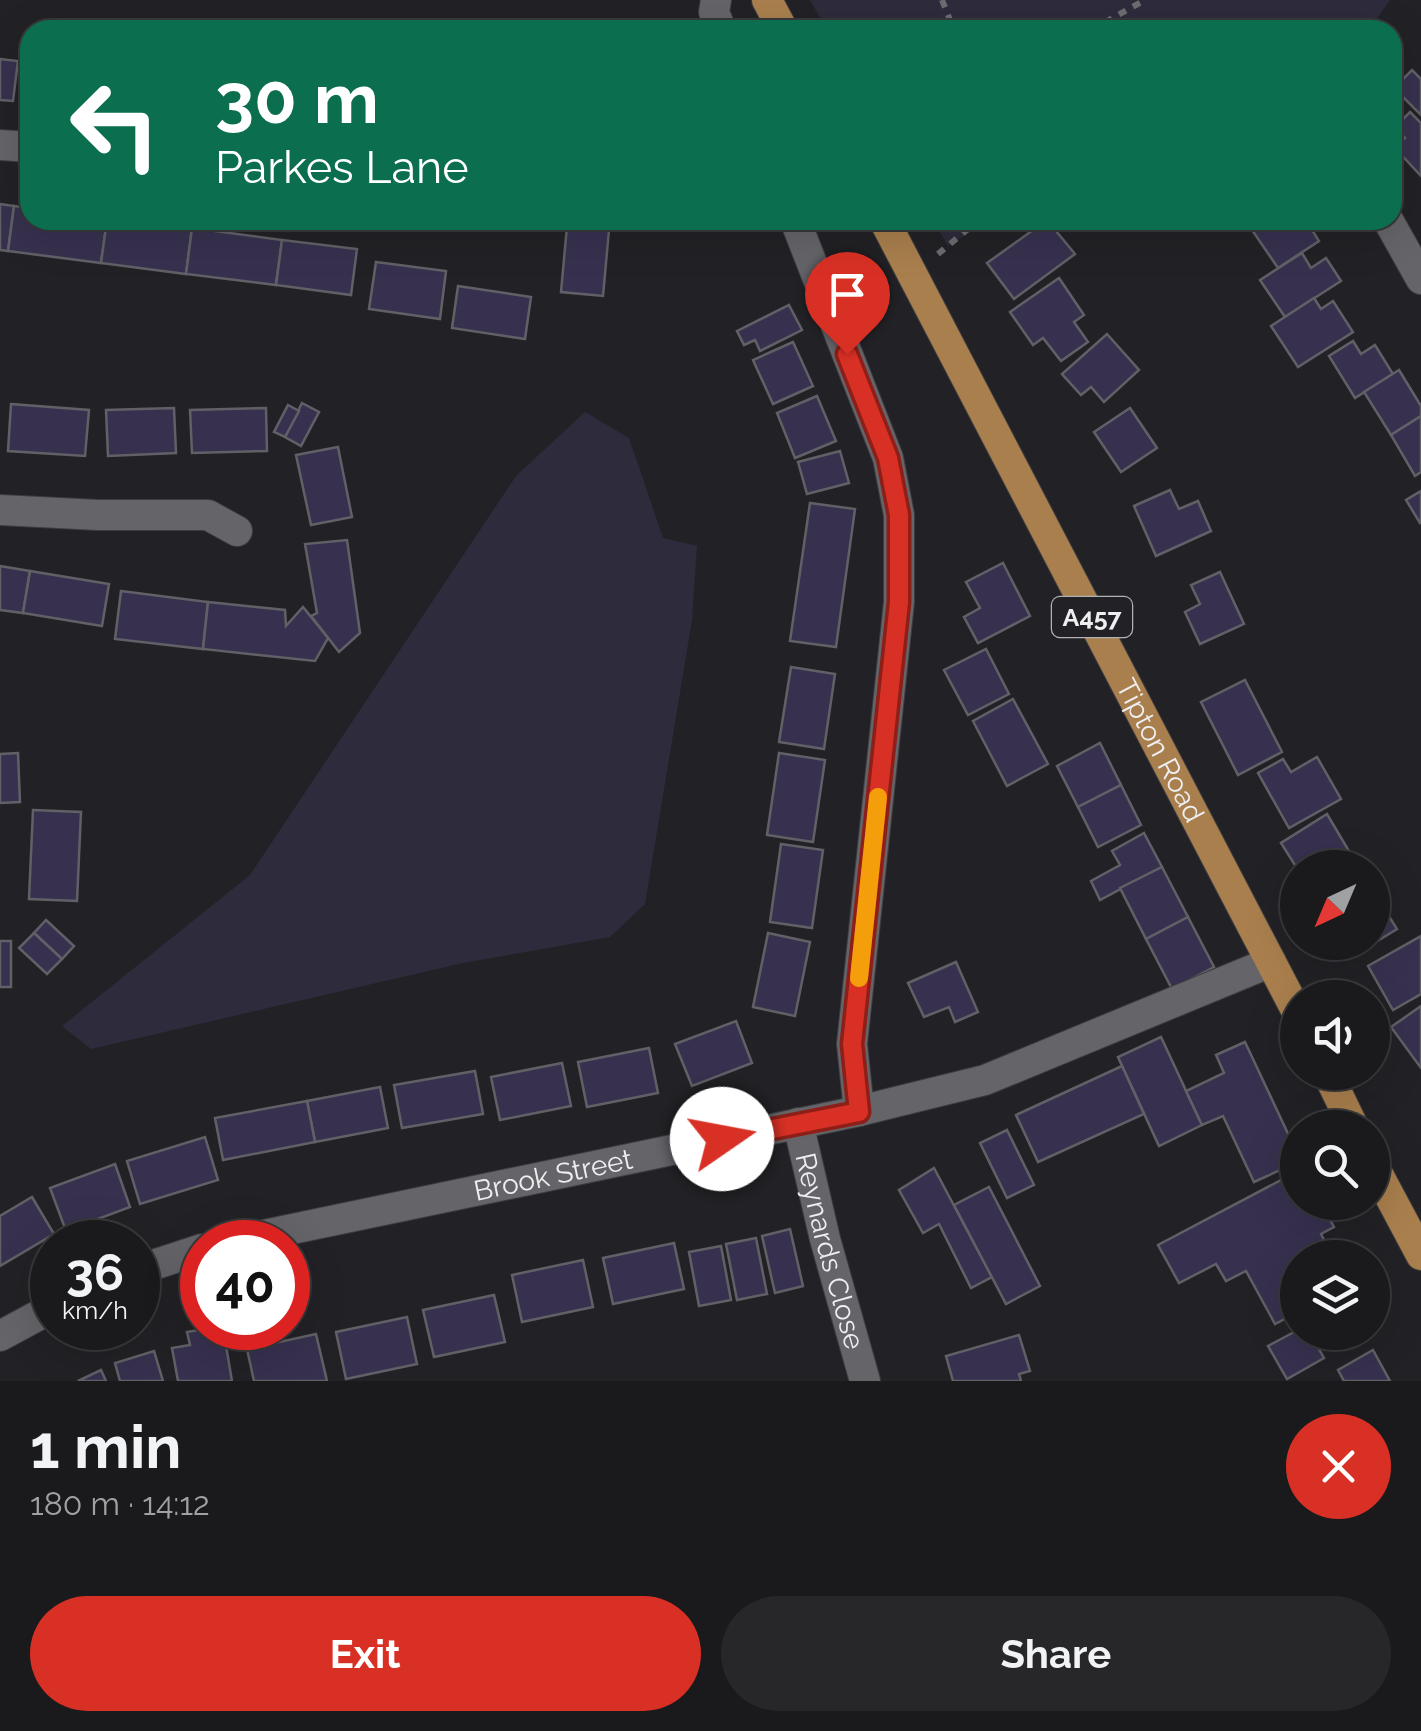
<!DOCTYPE html>
<meta charset="utf-8">
<style>
body{margin:0;font-family:Raleway,sans-serif;background:#272729;color:#f1f3f6;height:100vh;display:flex;flex-direction:column;font-size:38px;white-space:nowrap}
*{box-sizing:border-box;margin:0}
p{font-size:32px;color:#9fa1a3}
.icon{flex:none;width:55px;height:55px;fill:none;stroke:currentColor;stroke-width:2;stroke-linecap:round;stroke-linejoin:round}
.map{position:relative;height:1381px;overflow:hidden}
.drawer{display:flex;flex-direction:column;background:#1a1a1c;flex:1}
.drawer>*{flex:none}
.hud{position:absolute;left:20px;top:20px;width:1382px;height:210px;border-radius:30px;box-shadow:0 10px 40px #0002,0 0 0 2px #38383b;background:#0b6e4f;color:#fff;overflow:hidden}
.needle{width:65px;rotate:224deg}
.tools{position:absolute;left:1280px;top:850px;display:grid;gap:20px}
.tools a{display:grid;place-items:center;width:110px;height:110px;border-radius:50%;background:#1a1a1c;box-shadow:0 10px 40px #0002,0 0 0 2px #38383b;font-size:50px}
.speed{position:absolute;left:30px;top:1220px;display:flex;gap:20px;font-size:50px;font-weight:700;text-align:center}
.speed>*{display:grid;place-content:center;width:130px;height:130px;border-radius:50%;background:#1a1a1c;box-shadow:0 10px 40px #0002,0 0 0 2px #38383b;line-height:1}
.speed small{font-size:25px;font-weight:400}
.speed .limit{border:15px solid #d22;background:#fff;color:#111}
.pin{position:absolute;display:grid;place-items:center;width:85px;height:85px;color:#fff;margin:-102px -42px;border-radius:50% 50% 50% 0;rotate:-45deg;box-shadow:0 0 10px #0007}
.pin .icon{rotate:45deg}
.me{position:absolute;width:110px;margin:-55px;rotate:78deg;stroke-linejoin:round;filter:drop-shadow(0 0 8px #0008)}
.turn{display:flex;align-items:center;gap:35px;height:210px;padding:0 30px;font-size:45px}
.turn .icon{width:130px;height:130px;stroke-width:2.5}
.turn b{display:block;font-size:70px;line-height:85px}
.round{display:grid;place-items:center;flex:none;width:105px;height:105px;border-radius:52px;background:#272729}
.headline{display:flex;align-items:center;justify-content:space-between;height:170px;padding:0 30px}
h1{font-size:60px;font-weight:700;line-height:75px}
.cta{display:flex;gap:20px;margin-top:auto;padding:20px 30px}
.cta a{flex:1;height:115px;border-radius:60px;background:#d93025;color:#fff;font-size:40px;font-weight:700;line-height:115px;text-align:center}
.cta a+a{background:#272729;color:#f1f3f6}
.map>svg:first-child{display:block}
</style>
<div class="map">
<svg width="1421" height="1381" viewBox="0 0 1421 1381">
<rect width="100%" height="100%" fill="#222226"/>
<g fill="#2e2b3c">
<polygon points="810,0 1390,0 1369,30 827,30"/>
<polygon points="933,220 990,220 948,246"/>
<polygon points="585,412 629,438 663,538 697,546 692,620 645,904 610,937 463,963 91,1049 62,1026 250,875 516,476"/>
</g>
<g fill="#37314f" stroke="#616066" stroke-width="2.5">
<polygon points="0,59 18,61 13,101 0,100"/>
<polygon points="30,61 30,101 25,101"/>
<polygon points="1412,70 1421,79 1421,115 1394,88"/>
<polygon points="1410,112 1421,123 1421,176 1395,148 1405,138 1395,127"/>
<polygon points="0,204 14,206 8,251 0,250"/>
<polygon points="14,206 30,208 30,220 107,220 101,263 8,251"/>
<polygon points="107,220 192,228 186,274 101,263"/>
<polygon points="1047,220 1075,254 1014,299 987,263"/>
<polygon points="1260,220 1306,220 1319,241 1278,268 1250,227"/>
<polygon points="567,226 609,230 603,296 561,292"/>
<polygon points="192,228 282,240 276,285 186,274"/>
<polygon points="282,240 357,249 351,295 276,285"/>
<polygon points="1302,253 1311,268 1326,258 1341,281 1285,317 1260,280"/>
<polygon points="376,262 446,271 440,319 369,309"/>
<polygon points="1059,278 1084,315 1074,322 1088,342 1061,361 1043,338 1033,345 1010,312"/>
<polygon points="458,286 531,297 525,339 452,328"/>
<polygon points="1314,298 1321,309 1333,301 1353,332 1298,367 1271,326"/>
<polygon points="789,305 802,330 760,351 755,340 744,345 737,331"/>
<polygon points="1107,334 1139,370 1104,402 1091,387 1081,395 1062,374"/>
<polygon points="1353,341 1361,354 1375,345 1393,374 1355,398 1329,356"/>
<polygon points="793,342 813,386 773,404 753,360"/>
<polygon points="1399,370 1421,406 1421,416 1391,435 1364,392"/>
<polygon points="817,396 836,441 795,458 777,413"/>
<polygon points="302,403 319,412 301,446 285,437"/>
<polygon points="11,404 89,410 85,456 8,451"/>
<polygon points="288,405 299,411 285,437 274,432"/>
<polygon points="174,408 176,453 108,456 106,410"/>
<polygon points="266,408 267,451 192,453 190,410"/>
<polygon points="1130,408 1157,448 1121,472 1094,432"/>
<polygon points="1421,416 1421,472 1415,476 1391,435"/>
<polygon points="338,447 352,517 311,525 296,455"/>
<polygon points="840,451 849,483 807,494 798,462"/>
<polygon points="1170,490 1179,509 1198,501 1211,531 1156,556 1134,506"/>
<polygon points="1421,491 1421,522 1420,523 1406,500"/>
<polygon points="810,503 855,509 836,647 790,641"/>
<polygon points="347,540 360,633 339,652 311,616 317,613 305,544"/>
<polygon points="1003,563 1030,616 978,643 964,617 980,608 966,582"/>
<polygon points="0,566 30,571 23,613 0,610"/>
<polygon points="30,571 109,584 102,626 23,613"/>
<polygon points="1220,572 1244,624 1200,644 1185,612 1200,604 1191,585"/>
<polygon points="121,591 208,602 203,649 115,639"/>
<polygon points="208,602 285,610 286,626 303,607 328,638 315,661 203,649"/>
<polygon points="986,649 1009,694 968,715 944,670"/>
<polygon points="791,667 835,674 824,749 779,742"/>
<polygon points="1245,680 1282,752 1238,775 1201,702"/>
<polygon points="1013,699 1048,764 1007,786 973,721"/>
<polygon points="1100,743 1121,785 1078,807 1057,766"/>
<polygon points="18,753 20,802 0,803 0,754"/>
<polygon points="779,753 825,760 813,842 767,835"/>
<polygon points="1317,757 1341,799 1289,828 1258,773 1283,759 1291,772"/>
<polygon points="1121,785 1141,825 1098,847 1078,807"/>
<polygon points="33,810 81,812 77,901 29,899"/>
<polygon points="1327,814 1359,868 1298,870 1281,843"/>
<polygon points="1144,833 1162,867 1100,900 1091,881 1120,865 1112,851"/>
<polygon points="781,844 823,850 812,928 770,922"/>
<polygon points="1162,867 1188,917 1146,939 1120,888"/>
<polygon points="1372,889 1397,929 1351,957 1342,942 1372,942"/>
<polygon points="1188,917 1214,967 1172,989 1146,939"/>
<polygon points="46,920 74,946 62,959 34,933"/>
<polygon points="34,933 62,959 47,974 19,948"/>
<polygon points="768,933 810,942 795,1016 753,1007"/>
<polygon points="1421,936 1421,994 1393,1010 1368,966"/>
<rect x="0" y="941" width="11" height="46"/>
<polygon points="956,962 978,1012 955,1022 949,1007 924,1017 908,983"/>
<polygon points="1421,1006 1421,1068 1391,1027"/>
<polygon points="736,1021 752,1063 692,1086 675,1044"/>
<polygon points="1161,1037 1202,1125 1159,1146 1118,1057"/>
<polygon points="1245,1042 1298,1155 1298,1162 1254,1182 1223,1116 1202,1125 1186,1091 1224,1073 1216,1055"/>
<polygon points="649,1048 658,1093 587,1107 578,1062"/>
<polygon points="562,1063 571,1106 500,1120 491,1077"/>
<polygon points="1122,1066 1144,1114 1038,1162 1016,1115"/>
<polygon points="475,1071 483,1114 402,1128 394,1085"/>
<polygon points="380,1087 388,1128 315,1142 307,1101"/>
<polygon points="307,1101 315,1142 223,1160 215,1118"/>
<polygon points="1007,1130 1034,1185 1007,1198 980,1143"/>
<polygon points="205,1137 218,1180 140,1204 127,1161"/>
<polygon points="115,1164 130,1207 66,1231 50,1188"/>
<polygon points="934,1168 992,1277 971,1288 939,1224 923,1233 899,1190"/>
<polygon points="1298,1171 1298,1202 1320,1202 1334,1227 1321,1234 1333,1258 1298,1258 1298,1312 1275,1324 1246,1271 1226,1281 1216,1264 1179,1283 1158,1245"/>
<polygon points="989,1187 1040,1286 1006,1304 954,1205"/>
<polygon points="32,1197 54,1234 0,1266 0,1216"/>
<polygon points="790,1229 803,1286 775,1293 762,1236"/>
<polygon points="756,1238 767,1294 737,1300 726,1244"/>
<polygon points="674,1243 684,1289 613,1304 603,1258"/>
<polygon points="721,1246 731,1300 699,1306 689,1252"/>
<polygon points="583,1260 593,1307 522,1322 512,1275"/>
<polygon points="494,1295 505,1342 434,1357 423,1310"/>
<polygon points="407,1317 417,1364 346,1379 336,1332"/>
<polygon points="212,1328 223,1328 232,1381 178,1381 172,1348 190,1345 187,1332"/>
<polygon points="1298,1330 1298,1332 1309,1332 1324,1358 1287,1379 1268,1346"/>
<polygon points="316,1334 327,1381 254,1381 247,1349"/>
<polygon points="1019,1335 1030,1371 1019,1374 1021,1381 953,1381 946,1356"/>
<polygon points="1373,1350 1390,1381 1344,1381 1338,1370"/>
<polygon points="154,1351 163,1381 120,1381 115,1363"/>
<polygon points="101,1370 106,1381 78,1381"/>
</g>
<g fill="none" stroke-linecap="round" stroke-linejoin="round">
<defs>
<g id="minor">
<polyline points="716,0 714,12 721,30"/>
<polyline points="0,145 30,147"/>
<polyline points="795,220 888,458 899,515 899,602 852,1044 859,1111"/>
<polyline points="1388,220 1421,279"/>
<polyline points="0,510 98,515 208,515 237,531"/>
<path id="s1" d="M798,1123l27,116 40,142"/>
<path id="s2" d="M230,1242l629,-131 126,-31 286,-118"/>
<polyline points="138,1270 202,1249"/>
<polyline points="0,1336 52,1308"/>
</g>
<g id="major">
<polyline points="767,0 783,30"/>
<path id="s3" d="M884,220l414,794"/>
<polyline points="1327,1072 1354,1128"/>
<polyline points="1372,1163 1421,1255"/>
</g>
</defs>
<use href="#minor" stroke="#3e3d41" stroke-width="32"/>
<use href="#major" stroke="#3e3d41" stroke-width="32"/>
<g stroke="#6d6d71" stroke-width="6" stroke-dasharray="8 8" stroke-linecap="butt">
<polyline points="942,0 954,30"/>
<polyline points="1091,30 1145,0"/>
<polyline points="938,254 968,229 969,220"/>
</g>
<use href="#minor" stroke="#646469" stroke-width="30"/>
<use href="#major" stroke="#a97f4d" stroke-width="30"/>
</g>
<g fill="none" stroke-linecap="round" stroke-linejoin="round">
<defs>
<polyline id="route" points="722,1139 859,1112 852,1044 899,602 899,515 888,458 847,354"/>
</defs>
<use href="#route" stroke="#8d1f18" stroke-width="25"/>
<use href="#route" stroke="#d93025" stroke-width="18"/>
<polyline stroke="#f59e0b" stroke-width="18" points="859,978 878,797"/>
</g>
<g text-anchor="middle" stroke-width="10" stroke-linejoin="round" paint-order="stroke">
<rect fill="#222226" stroke="#b2b2b5" stroke-width="2.5" x="1052" y="597" width="80" height="40" rx="8"/>
<g font-size="25" font-weight="bold" fill="#efeff2">
<text x="1092" y="626">A457</text>
</g>
<g font-size="28" fill="#efeff2" stroke="#222226">
<text dy="10" stroke="none"><textPath href="#s3" startOffset="598">Tipton Road</textPath></text>
<text dy="10" stroke="none"><textPath href="#s2" startOffset="330">Brook Street</textPath></text>
<text dy="10" stroke="none"><textPath href="#s1" startOffset="132">Reynards Close</textPath></text>
</g>
</g>
</svg>
<div class="tools">
<a><svg class="needle" viewBox="-14 -14 28 28"><path d="M0-13l5 13h-10z" fill="#e53935"/><path d="M0 13l5-13h-10z" fill="#9fa1a3"/></svg></a>
<a><svg class="icon" aria-label="sound" viewBox="0 0 24 24"><path d="M4 9h4l5-4v14l-5-4H4zM17 9q2 3 0 6"/></svg></a>
<a><svg class="icon" aria-label="search" viewBox="0 0 24 24"><circle cx="10" cy="10" r="6"/><path d="M15 15l6 6"/></svg></a>
<a><svg class="icon" aria-label="layers" viewBox="0 0 24 24"><path d="M12 4l9 5-9 5-9-5zM3 14l9 5 9-5"/></svg></a>
</div>
<div class="speed"><div>36<small>km/h</small></div><div class="limit">40</div></div>
<div class="pin" style="left:847px;top:354px;background:#d93025"><svg class="icon" aria-label="arrive" viewBox="0 0 24 24"><path d="M6 21V4h12l-3 4 3 4H6"/></svg></div>
<svg class="me" style="left:722px;top:1139px" viewBox="-20 -20 40 40"><circle r="19" fill="#fff"/><path d="M0-13L10 11 0 6-10 11z" fill="#d93025"/></svg>
<div class="hud">
<div class="turn"><svg class="icon" aria-label="left" viewBox="0 0 24 24"><path d="M17 20v-9H6M10 6l-5 5 5 5"/></svg><div><b>30 m</b>Parkes Lane</div></div>
</div>
</div>
<section class="drawer">
<div class="headline"><div><h1>1 min</h1><p>180 m · 14:12</p></div><a class="round" style="background:#d93025;color:#fff"><svg class="icon" aria-label="close" viewBox="0 0 24 24"><path d="M6 6l12 12M18 6L6 18"/></svg></a></div>
<div class="cta"><a>Exit</a><a>Share</a></div>
</section>
